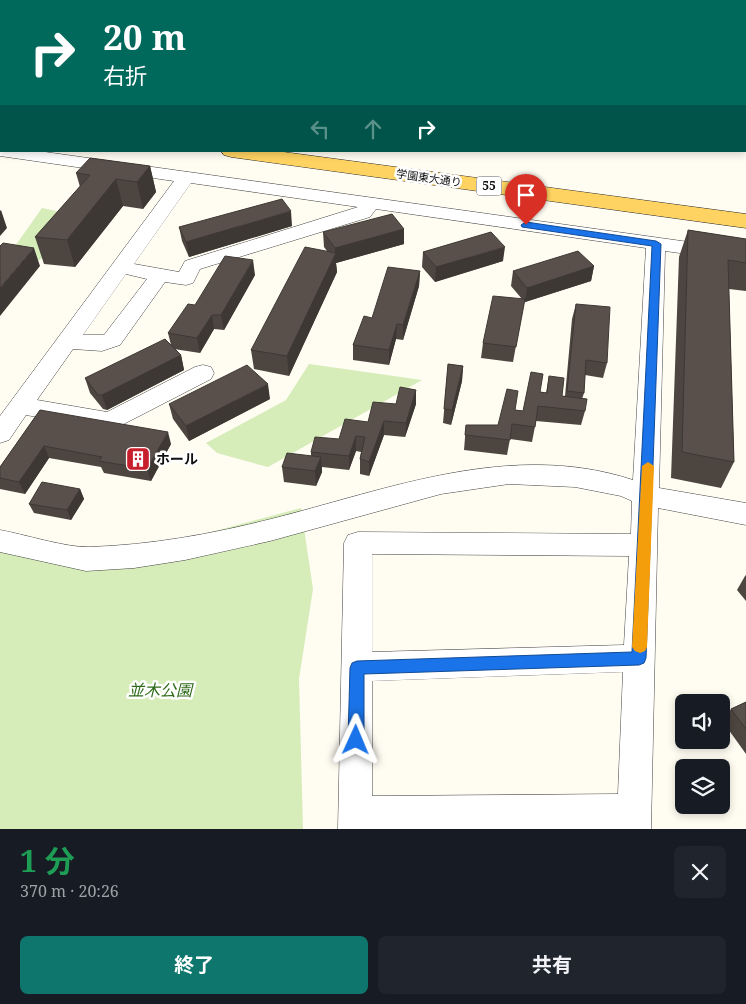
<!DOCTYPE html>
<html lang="ja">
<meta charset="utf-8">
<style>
body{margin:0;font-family:"Noto Serif","Noto Sans JP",serif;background:#20242c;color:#f1f3f6;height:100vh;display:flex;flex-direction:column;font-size:19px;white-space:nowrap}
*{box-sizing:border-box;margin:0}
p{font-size:16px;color:#9ea1a6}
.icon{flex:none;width:28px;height:28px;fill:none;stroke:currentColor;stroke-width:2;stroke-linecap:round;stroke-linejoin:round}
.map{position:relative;height:829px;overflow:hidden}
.drawer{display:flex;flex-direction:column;background:#171b24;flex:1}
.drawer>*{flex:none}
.banner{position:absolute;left:0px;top:0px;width:746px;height:152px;box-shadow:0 2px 8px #0003;background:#00695c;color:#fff;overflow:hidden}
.tools{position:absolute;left:675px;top:694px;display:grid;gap:10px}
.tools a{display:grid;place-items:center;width:55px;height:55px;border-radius:8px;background:#171b24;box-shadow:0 2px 8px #0003;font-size:25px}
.pin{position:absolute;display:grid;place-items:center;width:42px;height:42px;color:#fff;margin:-51px -21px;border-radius:50% 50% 50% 0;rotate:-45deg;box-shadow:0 0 5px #0007}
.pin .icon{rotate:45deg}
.me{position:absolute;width:55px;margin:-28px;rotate:1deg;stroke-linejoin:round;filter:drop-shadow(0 0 4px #0008)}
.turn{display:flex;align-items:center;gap:18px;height:105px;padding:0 20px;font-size:22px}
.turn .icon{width:65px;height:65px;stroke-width:2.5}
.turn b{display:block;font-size:35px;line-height:42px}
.lanes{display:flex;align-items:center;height:48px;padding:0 20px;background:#0003;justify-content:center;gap:25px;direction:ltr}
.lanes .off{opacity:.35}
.round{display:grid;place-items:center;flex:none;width:52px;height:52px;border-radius:8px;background:#20242c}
.overview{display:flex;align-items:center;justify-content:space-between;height:85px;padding:0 20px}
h1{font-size:30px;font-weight:700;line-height:38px;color:#1e9e55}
.button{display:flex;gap:10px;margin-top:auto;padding:10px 20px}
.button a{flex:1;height:58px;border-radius:8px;background:#0f766e;color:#fff;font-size:20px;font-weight:700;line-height:58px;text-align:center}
.button a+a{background:#20242c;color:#f1f3f6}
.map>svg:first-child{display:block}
</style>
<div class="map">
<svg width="746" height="829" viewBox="0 0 746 829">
<rect width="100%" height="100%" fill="#fffcf2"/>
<g fill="#d6ecb9">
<polygon points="42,208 75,215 40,260 6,259"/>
<polygon points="309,364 422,380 268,467 217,453 206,443 286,400"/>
<polygon points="301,508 313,589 299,679 303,829 0,829 0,530 60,557 129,554"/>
</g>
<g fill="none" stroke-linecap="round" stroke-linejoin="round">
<defs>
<g id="minor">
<rect x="303" y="0" width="12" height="1"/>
<rect x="381" y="0" width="12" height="1"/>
<rect x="539" y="0" width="12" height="1"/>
<rect x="0" y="67" width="1" height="8"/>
<rect x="745" y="137" width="1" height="10"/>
<path d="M0,146l1,5h37l708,99v12l-81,-11 -6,237 87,15v22l-88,-17 -7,321h-313l6,-286 4,-8 10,-3 273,2 1,-33 -11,-5 -46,-9 -66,-3 -68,10 -171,47 -85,19 -51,8 -48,3 -86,-19v-22c23,4 67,18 89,17 62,-2 123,-13 182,-28 118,-30 241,-79 362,-39l13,-232 -270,-39 -6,8 -170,52 -7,14 -7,2 -21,-3 -45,63 -18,6 -29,-2 -36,51 70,12 88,-45 8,-2 8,2 3,6 -3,6 -93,48 -8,3 -84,-15 -17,25 -9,3v-27l174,-235 -174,-25zM191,183l167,24 -173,54 -6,11 -45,-8zM126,274l21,5 -43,56h-21zM372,554l257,2 -5,89 -252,7zM623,672l-5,122 -246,2v-115z"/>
</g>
<g id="major">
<polygon points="0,110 1,111 1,123 0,122"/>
<polygon points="221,151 276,151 746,214 746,228 231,157 224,155"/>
</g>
</defs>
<use href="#minor" stroke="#434343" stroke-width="1"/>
<use href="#major" stroke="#212121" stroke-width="1"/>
<use href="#minor" fill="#fff" fill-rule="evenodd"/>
<use href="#major" fill="#ffd362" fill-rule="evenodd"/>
</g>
<g fill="#4d4540">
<polygon points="561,0 746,0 746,120 745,120 745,1 560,1"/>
<polygon points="150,166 156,192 143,209 123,206 75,267 44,264 35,237 80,187 76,173"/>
<polygon points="292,226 189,257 182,241 179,227"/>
<polygon points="404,229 404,244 336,263 337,272 289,376 254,369 251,350 327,251 324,247 323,232"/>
<polygon points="688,230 746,239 746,291 729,289 734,462 721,488 671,478 679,257"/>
<polygon points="423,252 503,261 435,282 422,267"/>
<polygon points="594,266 591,281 525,302 524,302 513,362 481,358 483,343 522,299 511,286 513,271"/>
<polygon points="420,271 419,286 403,340 396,339 389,365 353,360 353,345 372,318"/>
<polygon points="255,275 224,330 214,329 200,353 174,349 181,355 184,370 107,410 103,409 90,393 85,378 171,345 168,333 195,305"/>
<polygon points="576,304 607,363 603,378 585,375 584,393 582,399 585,411 581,425 536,421 532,442 510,439 507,455 464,450 466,425 498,425 515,410 523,411 540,392 546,393 549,376 562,396 565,396 572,319"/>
<polygon points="448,364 463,366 462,381 451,425 443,423"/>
<polygon points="416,390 416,404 405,437 384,435 369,476 360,474 360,459 361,452 356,451 349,470 322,467 322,472 316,486 284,482 282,467 311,456 311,452 339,439 368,422 396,404"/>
<polygon points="270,399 189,441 173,419 169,404"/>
<polygon points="40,410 171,444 151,481 104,473 101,467 49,458 25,494 0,489 0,467"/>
<polygon points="80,489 84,499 71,520 34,513 29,504"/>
<polygon points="746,575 746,601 737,590 745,576"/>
<polygon points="746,702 746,754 723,722 731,709"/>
</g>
<g fill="#3e3834">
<polygon points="123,0 146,0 143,1 121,1"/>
<rect x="0" y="54" width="1" height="10"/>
<polygon points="150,166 156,192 143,209 137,182"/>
<polygon points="116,179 123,206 75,267 67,240"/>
<polygon points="1,210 7,228 0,236 0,211"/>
<polygon points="291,211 292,226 189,257 186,242"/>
<polygon points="404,229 404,244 336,263 337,272 289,376 287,356 335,255 335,248"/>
<polygon points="505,247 503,261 435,282 436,267"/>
<polygon points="34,248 40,266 0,316 0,288"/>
<polygon points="253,260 255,275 224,330 221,315"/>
<polygon points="594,266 591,281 525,302 527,288"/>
<polygon points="420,271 419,286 403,340 403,325"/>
<polygon points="212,315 214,329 200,353 197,338"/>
<polygon points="397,324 396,339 389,365 389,350"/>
<polygon points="181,355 184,370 107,410 102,395"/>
<polygon points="463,366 462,381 451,425 452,410"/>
<polygon points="268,384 270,399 189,441 186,426"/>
<polygon points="416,390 416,404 405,437 406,423"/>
<polygon points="384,421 384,435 369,476 369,462"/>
<polygon points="168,432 171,444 151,481 147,469"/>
<polygon points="356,436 356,451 349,470 349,456"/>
<polygon points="44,446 49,458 25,494 19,482"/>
<polygon points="321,457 322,472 316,486 315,471"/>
<polygon points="80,489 84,499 71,520 67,510"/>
</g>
<g fill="#59504b" stroke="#3e3834">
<polygon points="0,0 123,0 121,1 1,1 1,54 0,54"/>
<rect x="187" y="0" width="58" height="1"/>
<polygon points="328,0 377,0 377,1 327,1"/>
<rect x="437" y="0" width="96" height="1"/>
<polygon points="565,0 746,0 746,104 745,104 745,1 565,1"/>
<polygon points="90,158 150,166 137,182 116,179 67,240 35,237 90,175 76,173"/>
<polygon points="282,199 291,211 186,242 179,227"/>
<polygon points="392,214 404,229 335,248 323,232"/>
<polygon points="688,230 746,239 746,263 728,260 734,462 682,452"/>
<polygon points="491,232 505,247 436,267 423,252"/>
<polygon points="3,243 34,248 0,288 0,246"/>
<polygon points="305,247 336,253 287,356 251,350"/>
<polygon points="578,251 594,266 527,288 513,271"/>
<polygon points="225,256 253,260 221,315 212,315 197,338 168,333 188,304 195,305"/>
<polygon points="388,267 420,271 403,325 397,324 389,350 353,345 364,316 372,318"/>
<polygon points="493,296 525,299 516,347 483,343"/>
<polygon points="576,304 610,307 607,363 586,360 584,393 567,391"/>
<polygon points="165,339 181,355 102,395 98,395 85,378"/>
<polygon points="448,364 463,366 452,410 444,409"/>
<polygon points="247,365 268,384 186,426 169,404"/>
<polygon points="531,372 543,374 540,392 547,393 549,376 564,378 562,396 587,399 585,411 538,406 535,427 512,424 510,440 465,435 466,425 498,425 507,389 518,391 515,410 523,411"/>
<polygon points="400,387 416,390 406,423 384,421 369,462 360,459 365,437 356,436 349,456 311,452 315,437 339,439 345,419 368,422 373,402 396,404"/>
<polygon points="40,410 168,432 147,469 99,461 102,457 44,446 19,482 0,478 0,467"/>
<polygon points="287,453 321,457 315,471 282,467"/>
<polygon points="42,482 80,489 67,510 29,504"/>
<polygon points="746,702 746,729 731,709"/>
</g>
<polygon fill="#1a73e8" stroke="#114b97" points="526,222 656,241 661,244 646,658 644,663 639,665 364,674 364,740 362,746 356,748 351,746 348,740 350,668 352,663 357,661 632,652 652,246 522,227 521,225"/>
<polygon fill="#f59e0b" points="648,462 654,466 647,647 645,651 640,653 635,651 632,647 642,466"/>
<defs>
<symbol id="building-square" viewBox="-11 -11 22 22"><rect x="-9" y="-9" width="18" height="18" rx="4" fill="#c81f2d" stroke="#fff"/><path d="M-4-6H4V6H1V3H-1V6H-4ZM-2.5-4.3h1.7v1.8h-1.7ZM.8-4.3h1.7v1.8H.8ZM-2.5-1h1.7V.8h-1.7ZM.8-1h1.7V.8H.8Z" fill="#fff"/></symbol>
</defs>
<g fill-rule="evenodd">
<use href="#building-square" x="124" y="445" width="28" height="28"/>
</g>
<g text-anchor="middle" stroke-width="5" stroke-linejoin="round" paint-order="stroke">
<g font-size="11" fill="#101010" stroke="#fff">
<text transform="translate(429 178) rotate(8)" y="4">学園東大通り</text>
</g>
<rect fill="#fff" stroke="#585858" stroke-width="1" x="476.5" y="176.5" width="25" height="19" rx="4"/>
<g font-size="12" font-weight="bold" fill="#101010">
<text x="489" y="190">55</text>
</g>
<g font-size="14" font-weight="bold" fill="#101010" stroke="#fff" text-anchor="start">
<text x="156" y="464">ホール</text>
</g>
<g font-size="16" font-style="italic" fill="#2f6c1b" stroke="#fff">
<text x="160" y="696">並木公園</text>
</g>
</g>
</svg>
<div class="tools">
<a><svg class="icon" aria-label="sound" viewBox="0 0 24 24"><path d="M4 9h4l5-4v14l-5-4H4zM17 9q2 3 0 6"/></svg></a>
<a><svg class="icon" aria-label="layers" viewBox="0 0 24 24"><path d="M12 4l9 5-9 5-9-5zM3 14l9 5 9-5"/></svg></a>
</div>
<div class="pin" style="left:526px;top:225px;background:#d93025"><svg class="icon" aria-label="arrive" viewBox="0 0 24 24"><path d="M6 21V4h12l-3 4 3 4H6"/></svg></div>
<svg class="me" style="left:356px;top:740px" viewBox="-20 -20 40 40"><path d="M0-17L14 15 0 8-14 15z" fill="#1a73e8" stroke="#fff" stroke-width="4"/></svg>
<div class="banner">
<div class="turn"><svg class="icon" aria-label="right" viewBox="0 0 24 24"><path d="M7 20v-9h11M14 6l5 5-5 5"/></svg><div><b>20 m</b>右折</div></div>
<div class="lanes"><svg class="icon off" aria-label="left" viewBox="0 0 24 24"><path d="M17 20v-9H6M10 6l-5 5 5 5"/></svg><svg class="icon off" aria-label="ahead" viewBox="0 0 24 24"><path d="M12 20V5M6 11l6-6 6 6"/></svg><svg class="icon" aria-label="right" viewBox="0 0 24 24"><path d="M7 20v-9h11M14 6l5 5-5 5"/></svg></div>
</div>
</div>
<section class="drawer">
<div class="overview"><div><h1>1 分</h1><p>370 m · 20:26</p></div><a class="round"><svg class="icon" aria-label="close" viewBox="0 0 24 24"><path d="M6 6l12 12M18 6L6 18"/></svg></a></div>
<div class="button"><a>終了</a><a>共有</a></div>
</section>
